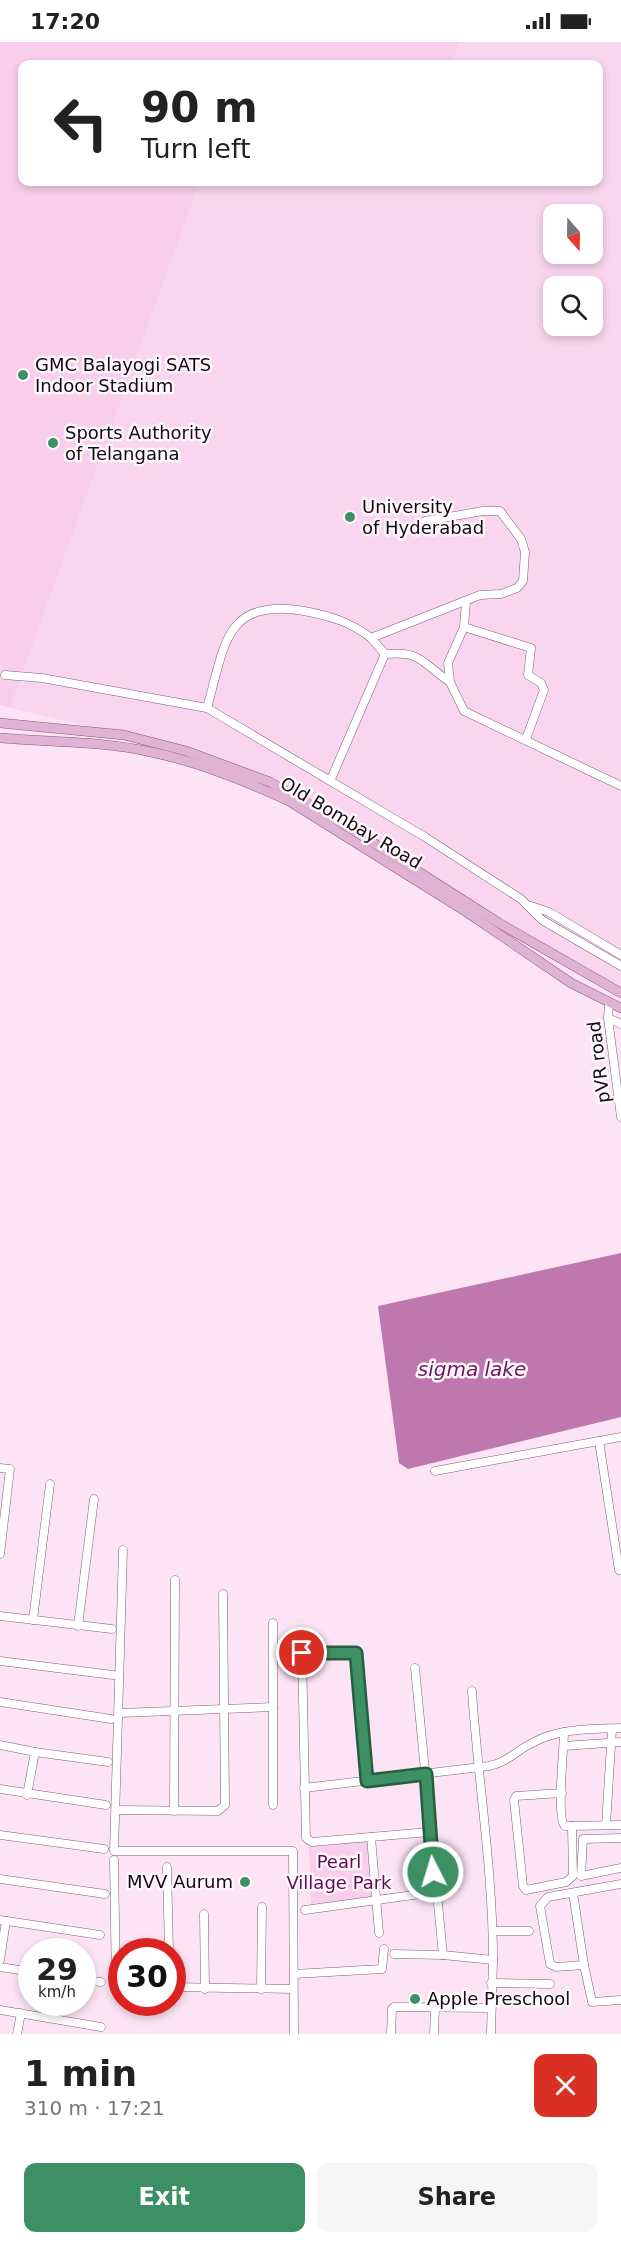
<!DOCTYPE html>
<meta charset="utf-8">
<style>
body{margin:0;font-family:"DejaVu Sans",sans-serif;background:#f6f6f6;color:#222;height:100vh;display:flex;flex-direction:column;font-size:22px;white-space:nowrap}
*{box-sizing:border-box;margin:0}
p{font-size:20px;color:#767676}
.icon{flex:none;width:33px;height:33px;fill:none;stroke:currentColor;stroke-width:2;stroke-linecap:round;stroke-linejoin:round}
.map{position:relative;height:1992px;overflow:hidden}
.panel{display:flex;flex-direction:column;background:#fff;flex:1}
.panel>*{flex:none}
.banner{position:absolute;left:18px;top:18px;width:585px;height:126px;border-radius:12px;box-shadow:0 3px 9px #0003;background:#fff;color:#222;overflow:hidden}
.needle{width:39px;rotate:160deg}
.controls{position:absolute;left:543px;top:162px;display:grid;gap:12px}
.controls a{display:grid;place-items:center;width:60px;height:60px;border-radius:12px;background:#fff;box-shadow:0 3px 9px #0003;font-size:30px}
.speed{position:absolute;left:18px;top:1896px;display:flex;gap:12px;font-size:30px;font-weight:700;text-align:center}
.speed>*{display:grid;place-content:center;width:78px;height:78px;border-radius:50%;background:#fff;box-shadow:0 3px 9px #0003;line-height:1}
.speed small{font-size:15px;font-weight:400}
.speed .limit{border:9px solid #d22;background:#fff;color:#111}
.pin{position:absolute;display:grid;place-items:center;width:51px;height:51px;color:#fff;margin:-26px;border:3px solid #fff;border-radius:50%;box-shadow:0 2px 6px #0007}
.me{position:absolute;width:66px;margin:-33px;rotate:355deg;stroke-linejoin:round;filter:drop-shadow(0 0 4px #0008)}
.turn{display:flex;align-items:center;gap:21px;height:126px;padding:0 24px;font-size:27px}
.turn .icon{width:78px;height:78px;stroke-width:2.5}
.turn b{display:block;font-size:42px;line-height:51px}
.round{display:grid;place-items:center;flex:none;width:63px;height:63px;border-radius:12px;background:#f6f6f6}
.summary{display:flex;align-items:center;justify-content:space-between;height:102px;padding:0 24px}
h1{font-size:36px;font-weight:800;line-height:45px}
.cta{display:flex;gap:12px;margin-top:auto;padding:12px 24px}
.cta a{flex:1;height:69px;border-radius:12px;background:#3d9063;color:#fff;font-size:24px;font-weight:800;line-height:69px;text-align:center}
.cta a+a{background:#f6f6f6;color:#222}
.status{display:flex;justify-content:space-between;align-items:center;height:42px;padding:0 30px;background:#fff;direction:ltr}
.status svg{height:16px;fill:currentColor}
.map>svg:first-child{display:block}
</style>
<div class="status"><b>17:20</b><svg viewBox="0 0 49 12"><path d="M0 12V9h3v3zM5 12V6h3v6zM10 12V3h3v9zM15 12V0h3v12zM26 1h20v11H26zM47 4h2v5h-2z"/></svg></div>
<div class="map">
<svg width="621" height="1992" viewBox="0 0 621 1992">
<rect width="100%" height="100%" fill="#fce4f5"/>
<path fill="#fad5ef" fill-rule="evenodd" d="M459,0h162v944l-26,-12 -301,-180 -49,-22 -121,-37 -114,-27 190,-526h398v-118h-146zM554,172h38v40h-38zM554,244h38v40h-38z"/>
<g fill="#f9ceed">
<polygon points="0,0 459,0 452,22 22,22 22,140 200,140 10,666 0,663"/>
<polygon points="368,1799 372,1857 311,1863 309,1804"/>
</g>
<polygon fill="#bf78ad" points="621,1211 621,1375 408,1427 399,1421 378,1264"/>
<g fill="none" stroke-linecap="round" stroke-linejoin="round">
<defs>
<g id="minor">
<polyline points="466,559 464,585 448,621 450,640 464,669 621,744"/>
<polyline points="464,585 531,606 528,633 541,641 544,648 526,697"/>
<path d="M371,596l14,16c38,-3 36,9 65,28"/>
<polyline points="5,633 42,636 207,666 425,795 521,857 542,878 621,924"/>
<path d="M207,666c18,-63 17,-110 97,-97 26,5 47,11 67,27l109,-43 21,-1 16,-6 6,-7 2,-29 -4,-13 -21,-28h-17l-58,10"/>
<polyline points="331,737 385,612"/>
<polyline points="531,864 549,870 621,913"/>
<polyline points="609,961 608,976 621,1075"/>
<polyline points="608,976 621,982"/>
<polyline points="599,1399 619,1528"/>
<polyline points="0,1426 10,1427 0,1512"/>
<polyline points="435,1429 621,1395"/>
<polyline points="123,1508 114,1809 293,1809 294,1992"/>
<polyline points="0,1574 112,1587"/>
<polyline points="33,1578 50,1442"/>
<polyline points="78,1584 94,1457"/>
<polyline points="0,1619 113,1633"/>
<polyline points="415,1626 443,1913 493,1918 491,1992"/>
<path d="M472,1649c6,90 21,179 21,269"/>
<polyline points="0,1660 111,1677"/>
<polyline points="120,1671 273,1665"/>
<polyline points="0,1703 35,1710 27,1753"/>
<polyline points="564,1704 621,1700"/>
<polyline points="35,1710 108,1720"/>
<polyline points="367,1739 356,1611 302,1611 306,1796 312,1800 429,1790"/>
<path d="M304,1746l185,-22c19,-4 28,-16 45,-24 27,-14 58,-13 87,-14"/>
<polyline points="0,1747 106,1763"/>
<path d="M562,1751l-46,3 -2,4 9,86 3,4 40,-8 7,-6 -1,-50h-7c-9,-7 -1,-79 -1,-94"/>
<polyline points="273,1763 273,1581"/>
<polyline points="116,1768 218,1769 225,1763 223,1552"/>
<polyline points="174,1769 175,1538"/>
<polyline points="606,1783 612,1687"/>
<polyline points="572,1784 621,1783"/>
<polyline points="0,1793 104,1807"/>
<polyline points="371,1795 379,1891"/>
<polyline points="621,1796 583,1797 581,1834 621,1826"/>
<polyline points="114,1818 116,1944 122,1944"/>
<polyline points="167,1825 169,1910"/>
<polyline points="0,1837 105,1852"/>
<polyline points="621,1842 548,1855 540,1864 550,1922 556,1925 584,1923 592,1960 621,1958"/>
<polyline points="573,1851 584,1923"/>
<polyline points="305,1868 435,1850"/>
<polyline points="204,1872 205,1947"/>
<polyline points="0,1878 100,1893"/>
<polyline points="493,1889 529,1889"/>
<polyline points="394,1912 443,1913"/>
<polyline points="0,1918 6,1879"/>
<polyline points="0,1925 32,1930"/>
<polyline points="294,1932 382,1927 384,1907"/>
<polyline points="82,1938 101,1940"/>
<polyline points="491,1941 550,1942"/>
<polyline points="172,1945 293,1947"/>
<polyline points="261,1947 262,1865"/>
<polyline points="0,1968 101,1985"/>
<polyline points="17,1992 21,1971"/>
<polyline points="391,1992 392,1967 394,1965 491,1966"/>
<polyline points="434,1992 435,1966"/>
</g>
<g id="major">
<polyline points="0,681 124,693 186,709 270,740 342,781 499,881 621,951"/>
<path d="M0,696c49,4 102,3 151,14 48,10 94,29 138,49l176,110 106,72 50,25"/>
</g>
</defs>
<use href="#minor" stroke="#7a6072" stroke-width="9"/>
<use href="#major" stroke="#8b567d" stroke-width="10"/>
<use href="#minor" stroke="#fff" stroke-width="8"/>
<use href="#major" stroke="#e0b3d4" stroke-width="9"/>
</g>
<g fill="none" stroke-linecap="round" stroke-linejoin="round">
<defs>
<polyline id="route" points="302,1611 356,1611 367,1739 426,1732 433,1830"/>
</defs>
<use href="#route" stroke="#285e40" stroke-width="15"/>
<use href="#route" stroke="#3d9063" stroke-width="10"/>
</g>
<g fill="#3d9063" stroke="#fef7fc" stroke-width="2">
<circle cx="23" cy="333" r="6"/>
<circle cx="53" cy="401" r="6"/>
<circle cx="350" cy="475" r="6"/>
<circle cx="245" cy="1840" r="6"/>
<circle cx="415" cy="1957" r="6"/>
</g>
<g text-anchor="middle" stroke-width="5" stroke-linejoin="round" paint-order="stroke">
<g font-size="18" fill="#130910" stroke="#fef7fc" text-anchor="start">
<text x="35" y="329">GMC Balayogi SATS<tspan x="35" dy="21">Indoor Stadium</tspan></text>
<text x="65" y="397">Sports Authority<tspan x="65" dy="21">of Telangana</tspan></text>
<text x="362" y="471">University<tspan x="362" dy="21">of Hyderabad</tspan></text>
<text x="233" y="1846" text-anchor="end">MVV Aurum</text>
<text x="427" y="1963">Apple Preschool</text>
</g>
<g font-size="18" fill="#130910" stroke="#fef7fc">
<text transform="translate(351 781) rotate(31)" y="6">Old Bombay Road</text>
<text transform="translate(599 1020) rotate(-97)" y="6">pVR road</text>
</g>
<g font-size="18" fill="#620953" stroke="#fef7fc">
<text x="339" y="1826">Pearl<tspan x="339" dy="21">Village Park</tspan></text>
</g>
<g font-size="20" font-style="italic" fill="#6d175d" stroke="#fef7fc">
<text x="472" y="1334">sigma lake</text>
</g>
</g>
</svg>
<div class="controls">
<a><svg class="needle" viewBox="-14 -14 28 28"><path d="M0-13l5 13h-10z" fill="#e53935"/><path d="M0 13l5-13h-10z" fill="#767676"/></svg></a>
<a><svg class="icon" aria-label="search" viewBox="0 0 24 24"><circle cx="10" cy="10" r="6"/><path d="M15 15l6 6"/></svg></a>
</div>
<div class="speed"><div>29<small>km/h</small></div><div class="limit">30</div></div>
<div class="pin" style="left:302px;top:1611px;background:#d93025"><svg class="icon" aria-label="arrive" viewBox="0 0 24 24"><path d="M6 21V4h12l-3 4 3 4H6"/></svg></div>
<svg class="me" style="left:433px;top:1830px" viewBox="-20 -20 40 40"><circle r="17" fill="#3d9063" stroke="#fff" stroke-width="3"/><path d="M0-11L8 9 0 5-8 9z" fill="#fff"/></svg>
<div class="banner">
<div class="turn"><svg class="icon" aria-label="left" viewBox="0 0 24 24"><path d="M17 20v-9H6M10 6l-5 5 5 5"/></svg><div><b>90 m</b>Turn left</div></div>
</div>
</div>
<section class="panel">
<div class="summary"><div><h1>1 min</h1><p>310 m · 17:21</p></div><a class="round" style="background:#d93025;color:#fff"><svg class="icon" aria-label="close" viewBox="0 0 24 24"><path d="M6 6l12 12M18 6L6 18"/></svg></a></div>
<div class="cta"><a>Exit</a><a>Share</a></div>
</section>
